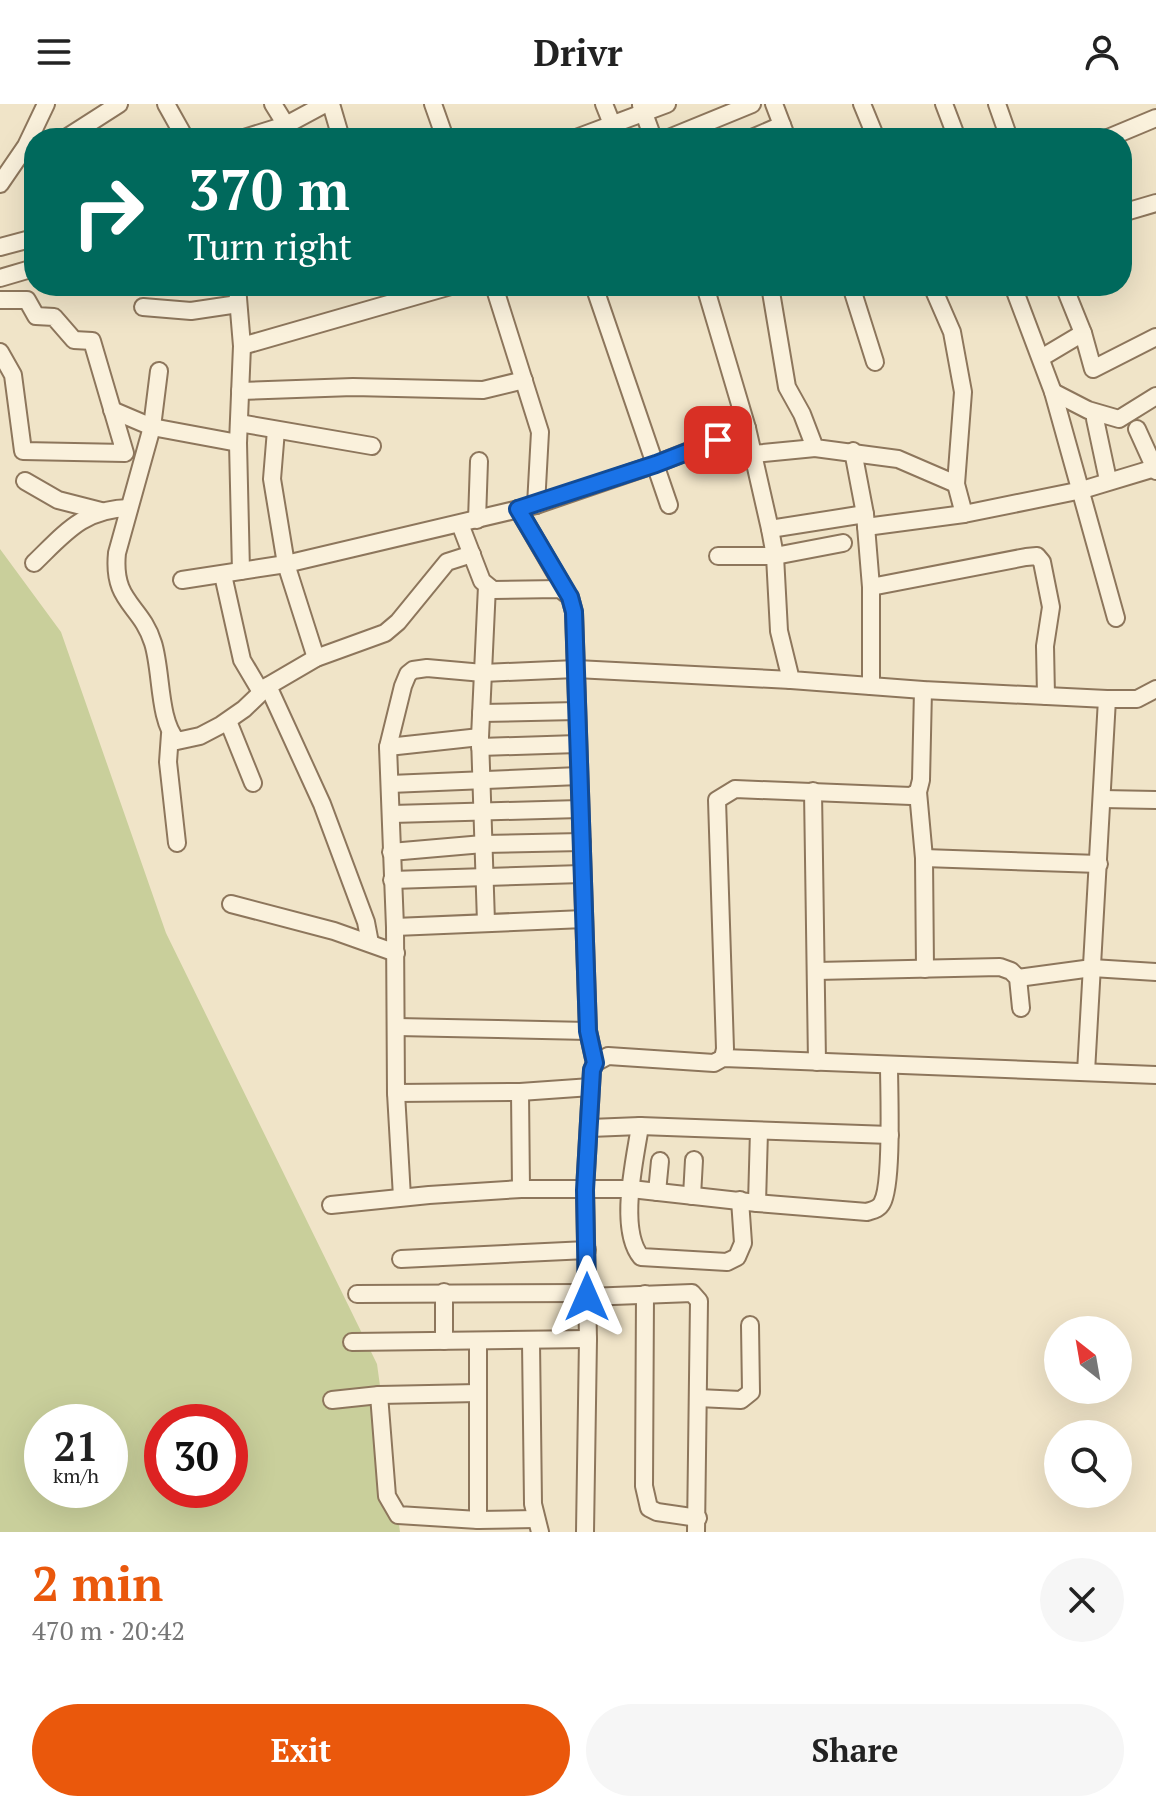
<!DOCTYPE html>
<meta charset="utf-8">
<style>
body{margin:0;font-family:"PT Serif",serif;background:#f6f6f6;color:#222;height:100vh;display:flex;flex-direction:column;font-size:30px;white-space:nowrap}
*{box-sizing:border-box;margin:0}
p{font-size:26px;color:#767676}
.icon{flex:none;width:44px;height:44px;fill:none;stroke:currentColor;stroke-width:2;stroke-linecap:round;stroke-linejoin:round}
.map{position:relative;height:1428px;overflow:hidden}
.side{display:flex;flex-direction:column;background:#fff;flex:1}
.side>*{flex:none}
.top-card{position:absolute;left:24px;top:24px;width:1108px;height:168px;border-radius:32px;box-shadow:0 8px 32px #0002;background:#00695c;color:#fff;overflow:hidden}
.needle{width:52px;rotate:329deg}
.fabs{position:absolute;left:1044px;top:1212px;display:grid;gap:16px}
.fabs a{display:grid;place-items:center;width:88px;height:88px;border-radius:50%;background:#fff;box-shadow:0 8px 32px #0002;font-size:40px}
.speed{position:absolute;left:24px;top:1300px;display:flex;gap:16px;font-size:40px;font-weight:700;text-align:center}
.speed>*{display:grid;place-content:center;width:104px;height:104px;border-radius:50%;background:#fff;box-shadow:0 8px 32px #0002;line-height:1}
.speed small{font-size:20px;font-weight:400}
.speed .limit{border:12px solid #d22;background:#fff;color:#111}
.pin{position:absolute;display:grid;place-items:center;width:68px;height:68px;color:#fff;margin:-34px;border-radius:16px;box-shadow:0 4px 12px #0006}
.me{position:absolute;width:88px;margin:-44px;rotate:0deg;stroke-linejoin:round;filter:drop-shadow(0 0 6px #0008)}
.turn{display:flex;align-items:center;gap:28px;height:168px;padding:0 32px;font-size:36px}
.turn .icon{width:104px;height:104px;stroke-width:2.5}
.turn b{display:block;font-size:56px;line-height:68px}
.round{display:grid;place-items:center;flex:none;width:84px;height:84px;border-radius:42px;background:#f6f6f6}
.headline{display:flex;align-items:center;justify-content:space-between;height:136px;padding:0 32px}
h1{font-size:48px;font-weight:600;line-height:60px;color:#ea580c}
.primary-button{display:flex;gap:16px;margin-top:auto;padding:16px 32px}
.primary-button a{flex:1;height:92px;border-radius:48px;background:#ea580c;color:#fff;font-size:32px;font-weight:600;line-height:92px;text-align:center}
.primary-button a+a{background:#f6f6f6;color:#222}
header{display:flex;justify-content:space-between;align-items:center;height:104px;padding:0 32px;background:#fff;font-size:36px;font-weight:600}
.map>svg:first-child{display:block}
</style>
<header><svg class="icon" aria-label="menu" viewBox="0 0 24 24"><path d="M4 6h16M4 12h16M4 18h16"/></svg>Drivr<svg class="icon" aria-label="person" viewBox="0 0 24 24"><circle cx="12" cy="8" r="4"/><path d="M4 21q1-7 8-7t8 7"/></svg></header>
<div class="map">
<svg width="1156" height="1428" viewBox="0 0 1156 1428">
<rect width="100%" height="100%" fill="#f0e4c8"/>
<path fill="#c9cf9b" fill-rule="evenodd" d="M0,445l61,83 105,301 211,431 23,168h-400zM42,1318h68v68h-68zM162,1318h68v68h-68z"/>
<g fill="none" stroke-linecap="round" stroke-linejoin="round">
<defs>
<g id="minor">
<polyline points="166,0 185,34"/>
<polyline points="273,0 286,21"/>
<polyline points="331,0 341,34"/>
<polyline points="433,0 445,34"/>
<polyline points="604,0 612,20"/>
<polyline points="774,0 787,34"/>
<polyline points="862,0 876,34"/>
<polyline points="944,0 957,34"/>
<polyline points="997,0 1009,34"/>
<polyline points="641,1 653,34"/>
<polyline points="66,34 119,0"/>
<polyline points="244,34 286,21 325,0"/>
<polyline points="576,34 667,0"/>
<polyline points="669,34 752,0"/>
<polyline points="752,34 782,21"/>
<polyline points="1108,34 1156,14"/>
<polyline points="0,80 26,42 46,0"/>
<polyline points="1122,109 1156,99"/>
<polyline points="0,143 34,134"/>
<polyline points="0,174 34,164"/>
<polyline points="237,182 242,242 238,339 241,467"/>
<polyline points="494,182 540,328 536,401"/>
<polyline points="594,182 669,401"/>
<polyline points="705,182 747,324 770,425 775,452 779,527 791,576 923,586 1107,595 1137,595 1156,585"/>
<polyline points="770,182 787,283 802,310 815,344 898,355 956,380"/>
<polyline points="851,182 875,258"/>
<polyline points="932,182 952,228 963,288 956,380 964,410"/>
<polyline points="1013,182 1053,288 1116,514"/>
<polyline points="1064,182 1083,229 1093,265 1156,233"/>
<polyline points="0,196 27,196 36,212 54,213 74,236 92,237 125,349 23,347 13,271 0,248"/>
<polyline points="143,203 191,207 238,200"/>
<polyline points="242,242 451,182"/>
<polyline points="1041,254 1083,229"/>
<path d="M159,267l-7,56 -35,126c-5,50 24,51 36,90 9,28 5,77 24,98l23,-5 21,-11 23,-16 24,-23 48,-28 69,-25 13,-11 49,-60 25,-8"/>
<polyline points="240,287 353,283 483,286 524,276"/>
<polyline points="1053,288 1088,306 1119,315 1156,292"/>
<polyline points="112,306 152,323 238,339"/>
<polyline points="1095,315 1108,376"/>
<polyline points="239,319 372,342"/>
<polyline points="1137,325 1156,367"/>
<polyline points="276,326 272,375 286,460 316,554"/>
<polyline points="718,336 753,350 815,344"/>
<polyline points="853,347 865,410 871,483 1026,453 1037,452 1042,458 1051,503 1045,542 1046,592"/>
<polyline points="25,377 58,396 101,407"/>
<polyline points="518,405 567,489"/>
<polyline points="477,416 479,357"/>
<polyline points="460,420 482,477 493,486 560,485 570,493 574,508 588,927 595,959 592,966 585,1086 588,1235 585,1428"/>
<polyline points="866,423 964,410 1082,386 1155,364"/>
<polyline points="770,425 865,410"/>
<polyline points="718,452 775,452 843,439"/>
<path d="M34,459c31,-30 49,-54 95,-55"/>
<polyline points="223,471 242,556 261,588"/>
<polyline points="182,476 286,460 536,401 656,360 747,324"/>
<polyline points="268,582 322,700 366,818 370,839"/>
<polyline points="871,582 871,483"/>
<polyline points="923,586 921,676 918,688 924,754 925,865"/>
<polyline points="481,609 577,607"/>
<polyline points="228,617 253,679"/>
<polyline points="170,630 168,658 177,739"/>
<polyline points="388,643 480,633"/>
<polyline points="480,643 578,640"/>
<polyline points="390,680 579,672"/>
<polyline points="813,687 817,958"/>
<polyline points="1102,695 1156,696"/>
<polyline points="392,710 580,705"/>
<polyline points="391,748 483,740 582,738"/>
<polyline points="924,754 1099,760"/>
<polyline points="392,776 582,770"/>
<polyline points="231,800 334,827 396,849"/>
<polyline points="486,818 480,633 487,482"/>
<polyline points="395,823 584,815"/>
<polyline points="816,867 1000,863 1011,867 1018,874 1021,904"/>
<polyline points="1018,874 1092,864 1156,868"/>
<polyline points="397,923 588,927"/>
<polyline points="723,954 725,945 717,696 735,685 911,692 918,688"/>
<polyline points="595,959 608,952 714,959 723,954 1156,971"/>
<polyline points="1086,968 1107,595"/>
<polyline points="591,983 520,988 396,989 395,823 388,643 403,582 408,570 413,566 427,564 483,569 576,565 791,576"/>
<polyline points="520,988 521,1085"/>
<polyline points="396,989 402,1093"/>
<path d="M640,1022c-5,34 -22,103 1,131l86,5 10,-5 6,-14 -3,-43"/>
<polyline points="590,1024 640,1022 890,1031"/>
<polyline points="657,1088 660,1057"/>
<polyline points="692,1092 694,1056"/>
<polyline points="757,1099 759,1027"/>
<path d="M331,1101l98,-10 92,-6h110l126,14 110,9c6,-2 12,-3 15,-9 11,-19 7,-112 7,-138"/>
<polyline points="401,1155 587,1146"/>
<polyline points="357,1190 587,1189"/>
<polyline points="645,1190 644,1382 649,1404 657,1408 698,1414"/>
<polyline points="587,1193 692,1189 699,1197 696,1428"/>
<polyline points="444,1237 444,1188"/>
<polyline points="478,1237 478,1416"/>
<polyline points="352,1238 588,1235"/>
<polyline points="531,1238 533,1400 540,1428"/>
<polyline points="379,1291 387,1392 398,1411 478,1416 536,1415"/>
<polyline points="698,1294 741,1296 751,1288 750,1221"/>
<polyline points="332,1296 379,1291 478,1289"/>
</g>
</defs>
<use href="#minor" stroke="#8d765c" stroke-width="20"/>
<use href="#minor" stroke="#faf1dc" stroke-width="16"/>
</g>
<g fill="none" stroke-linecap="round" stroke-linejoin="round">
<defs>
<polyline id="route" points="587,1193 585,1086 592,966 595,959 588,927 574,508 570,493 518,405 656,360 718,336"/>
</defs>
<use href="#route" stroke="#114b97" stroke-width="20"/>
<use href="#route" stroke="#1a73e8" stroke-width="14"/>
</g>
</svg>
<div class="fabs">
<a><svg class="needle" viewBox="-14 -14 28 28"><path d="M0-13l5 13h-10z" fill="#e53935"/><path d="M0 13l5-13h-10z" fill="#767676"/></svg></a>
<a><svg class="icon" aria-label="search" viewBox="0 0 24 24"><circle cx="10" cy="10" r="6"/><path d="M15 15l6 6"/></svg></a>
</div>
<div class="speed"><div>21<small>km/h</small></div><div class="limit">30</div></div>
<div class="pin" style="left:718px;top:336px;background:#d93025"><svg class="icon" aria-label="arrive" viewBox="0 0 24 24"><path d="M6 21V4h12l-3 4 3 4H6"/></svg></div>
<svg class="me" style="left:587px;top:1193px" viewBox="-20 -20 40 40"><path d="M0-17L14 15 0 8-14 15z" fill="#1a73e8" stroke="#fff" stroke-width="4"/></svg>
<div class="top-card">
<div class="turn"><svg class="icon" aria-label="right" viewBox="0 0 24 24"><path d="M7 20v-9h11M14 6l5 5-5 5"/></svg><div><b>370 m</b>Turn right</div></div>
</div>
</div>
<section class="side">
<div class="headline"><div><h1>2 min</h1><p>470 m · 20:42</p></div><a class="round"><svg class="icon" aria-label="close" viewBox="0 0 24 24"><path d="M6 6l12 12M18 6L6 18"/></svg></a></div>
<div class="primary-button"><a>Exit</a><a>Share</a></div>
</section>
